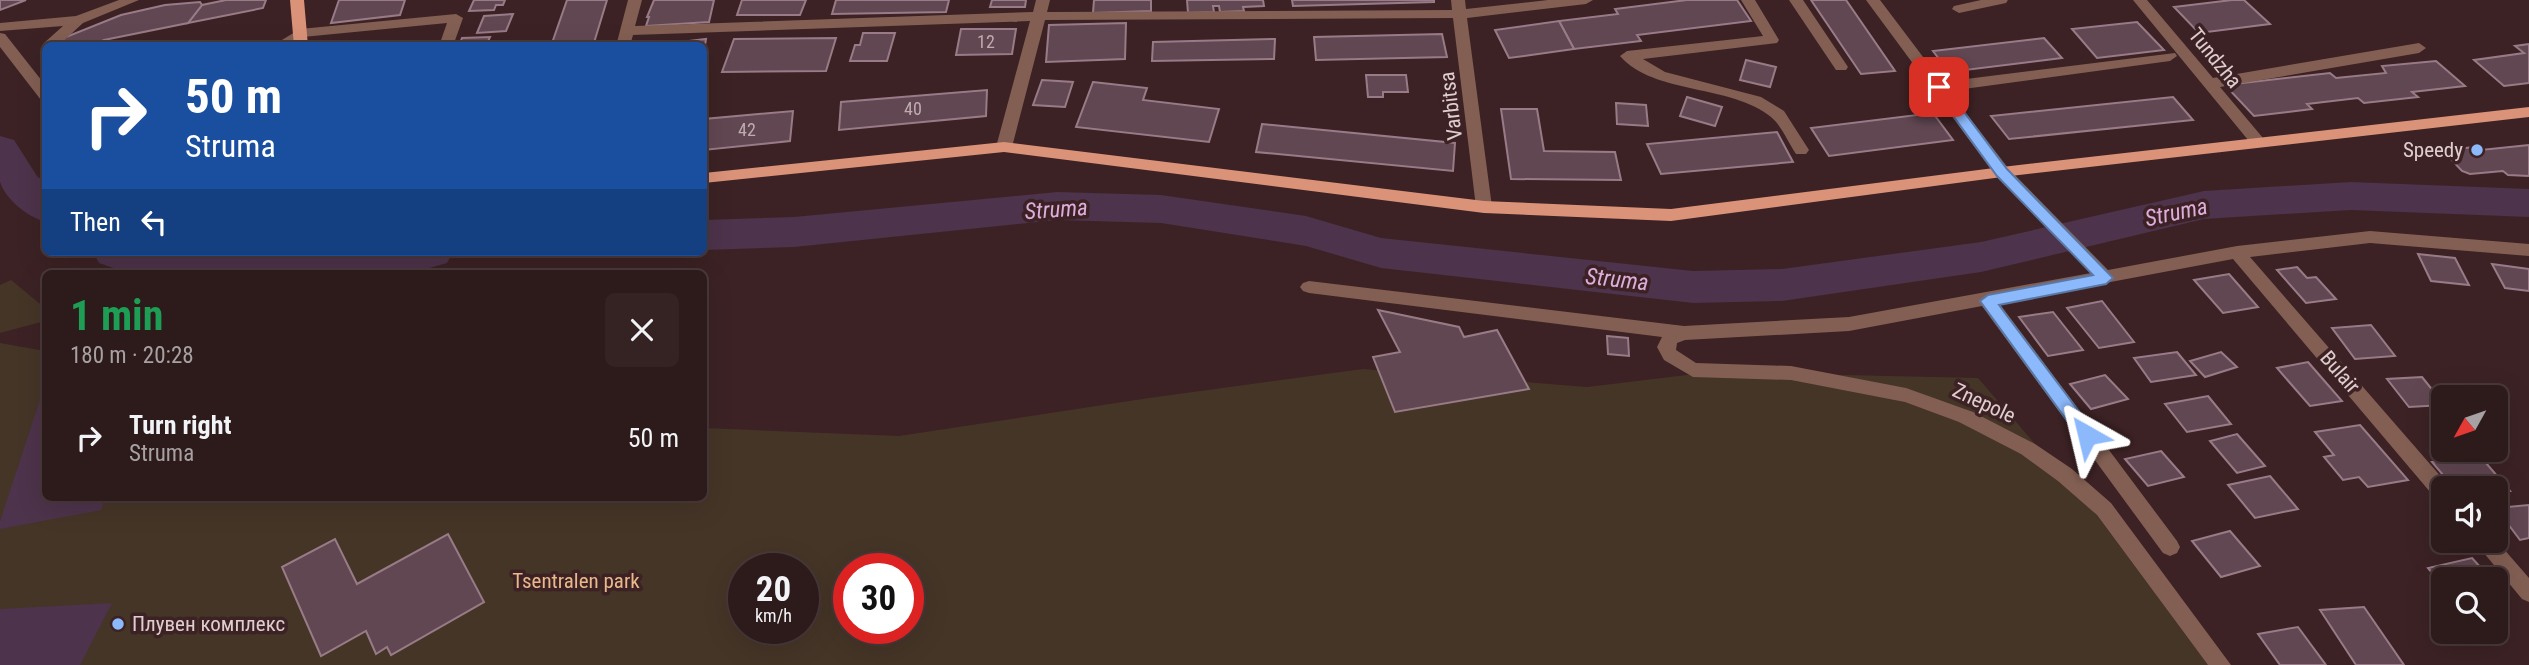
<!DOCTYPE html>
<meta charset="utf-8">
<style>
body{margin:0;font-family:"Roboto Condensed",sans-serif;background:#352324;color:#f1f3f6;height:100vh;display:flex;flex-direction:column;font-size:26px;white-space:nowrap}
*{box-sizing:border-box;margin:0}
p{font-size:23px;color:#a7a1a3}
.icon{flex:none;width:38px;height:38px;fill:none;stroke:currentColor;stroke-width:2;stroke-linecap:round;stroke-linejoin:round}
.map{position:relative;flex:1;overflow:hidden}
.side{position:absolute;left:42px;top:270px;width:665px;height:231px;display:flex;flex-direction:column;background:#2d1a1b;border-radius:10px;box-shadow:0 7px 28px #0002,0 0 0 2px #48383a}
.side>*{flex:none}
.hud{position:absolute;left:42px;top:42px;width:665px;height:214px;border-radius:10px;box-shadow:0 7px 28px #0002,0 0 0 2px #48383a;background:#1a4fa0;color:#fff;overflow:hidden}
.needle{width:46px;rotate:230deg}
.controls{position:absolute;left:2431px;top:385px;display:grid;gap:14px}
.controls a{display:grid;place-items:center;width:77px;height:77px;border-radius:10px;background:#2d1a1b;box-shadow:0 7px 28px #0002,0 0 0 2px #48383a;font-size:35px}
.speed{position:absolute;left:728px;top:553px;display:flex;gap:14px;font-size:35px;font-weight:700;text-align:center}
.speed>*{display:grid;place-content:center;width:91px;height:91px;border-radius:50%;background:#2d1a1b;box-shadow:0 7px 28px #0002,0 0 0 2px #48383a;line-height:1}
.speed small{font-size:18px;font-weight:400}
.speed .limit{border:10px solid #d22;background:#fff;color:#111}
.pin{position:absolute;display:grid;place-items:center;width:60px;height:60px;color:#fff;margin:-30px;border-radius:14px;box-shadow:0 4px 10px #0006}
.me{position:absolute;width:77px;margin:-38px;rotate:323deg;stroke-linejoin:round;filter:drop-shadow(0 0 5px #0008)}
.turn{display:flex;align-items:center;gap:24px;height:147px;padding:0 28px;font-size:32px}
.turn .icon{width:91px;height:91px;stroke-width:2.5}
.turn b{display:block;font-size:49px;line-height:60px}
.then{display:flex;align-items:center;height:66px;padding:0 28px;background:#0003;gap:14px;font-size:26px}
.round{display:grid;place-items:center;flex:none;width:74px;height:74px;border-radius:10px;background:#352324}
.summary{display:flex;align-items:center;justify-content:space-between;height:119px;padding:0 28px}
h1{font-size:42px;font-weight:700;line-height:52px;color:#1e9e55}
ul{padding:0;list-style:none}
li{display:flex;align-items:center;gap:21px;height:98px;padding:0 28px}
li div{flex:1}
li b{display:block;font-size:26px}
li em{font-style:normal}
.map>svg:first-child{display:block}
</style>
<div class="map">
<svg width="2529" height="665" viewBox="0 0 2529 665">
<rect width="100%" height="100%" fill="#3c2224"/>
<g fill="#453527" fill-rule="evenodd">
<polygon points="11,280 45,308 45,321 0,333 0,285"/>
<path d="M0,343l45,8 1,146h658v-69l195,8 250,-38 214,-29 224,18 125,-15 266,6 121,140 109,147h-2208zM744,569h59v59h-59zM849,569h59v59h-59z"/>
</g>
<g fill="#4d334b">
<polygon points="45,385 46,497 105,497 101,510 0,529 0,521"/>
<polygon points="112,603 80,665 0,665 0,609"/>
</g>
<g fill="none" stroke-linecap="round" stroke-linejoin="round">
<g fill="#4d334b" fill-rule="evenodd">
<path d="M0,136l14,4 23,36 9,8v38c-18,-5 -40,-22 -46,-40 0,-13 0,-33 0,-46z"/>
<polygon points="2351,182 2529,189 2529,217 2351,210 2204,219 1981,272 1782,301 1693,303 1381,268 1306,246 1161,223 1057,220 794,247 704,250 704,220 794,217 1057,192 1161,195 1306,216 1381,238 1693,271 1782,269 1981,242 2204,191"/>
<polygon points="93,252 173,252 279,258 370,252 453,252 447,263 412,273 128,273 99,263"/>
</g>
</g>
<g fill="#614752" stroke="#987b87" stroke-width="2">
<polygon points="0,0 26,0 0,10"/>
<polygon points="226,0 266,0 263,8 188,23 202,5"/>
<polygon points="339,0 405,0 400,15 331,23"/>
<polygon points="474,0 505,0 503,5 496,5 494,10 469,11"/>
<polygon points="567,0 607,0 593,46 551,46"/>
<polygon points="654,0 714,0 709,22 646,26 649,17 647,17"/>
<polygon points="742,0 806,0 800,15 737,15"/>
<polygon points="836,0 949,0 946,12 832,14"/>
<polygon points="992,0 1026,0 1025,7 990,7"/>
<polygon points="1094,0 1151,0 1151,11 1093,13"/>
<polygon points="1187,0 1263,0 1264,6 1243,7 1244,11 1220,12 1219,6 1213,6 1214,12 1188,13"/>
<polygon points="1292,0 1434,0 1434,2 1293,6"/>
<polygon points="1687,0 1737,0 1751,21 1637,35 1641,41 1574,49 1559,21 1618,14 1615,9"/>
<polygon points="1811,0 1846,0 1895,71 1861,74"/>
<polygon points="2232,0 2244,0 2270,24 2199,33 2174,7"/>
<polygon points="200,2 202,5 188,23 104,40 95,44 96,46 62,46 64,45 61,39 121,15 165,5"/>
<polygon points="513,14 506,31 477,33 484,16"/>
<polygon points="1559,21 1574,49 1509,58 1495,30"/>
<polygon points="2137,22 2164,50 2097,58 2072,29"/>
<polygon points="1126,23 1125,59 1046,62 1049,25"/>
<polygon points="961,29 1016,29 1012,54 956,55"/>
<polygon points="863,33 895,33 887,61 850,61 855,45 860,45"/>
<polygon points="1442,34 1447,57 1316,60 1314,37"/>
<polygon points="490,37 486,46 459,46 462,38"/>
<polygon points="836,38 826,71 722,72 734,39"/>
<polygon points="2044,38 2062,58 1949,72 1933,51"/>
<polygon points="706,39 704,51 704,46 648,46"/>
<polygon points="1275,39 1274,59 1152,61 1153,42"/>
<polygon points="2529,44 2529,83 2504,86 2474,60 2524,53 2515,46"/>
<polygon points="1746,60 1776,67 1770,87 1740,80"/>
<polygon points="2436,61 2465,86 2412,92 2418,97 2364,103 2358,98 2307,104 2312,109 2254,116 2225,85 2330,73 2336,78 2386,73 2382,66"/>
<polygon points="1366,75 1406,75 1408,92 1383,92 1383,97 1368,97"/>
<polygon points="1042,80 1073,82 1065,107 1033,105"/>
<polygon points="1093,82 1147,88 1143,100 1219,109 1209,142 1076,127"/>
<polygon points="987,90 986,116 839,130 841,102"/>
<polygon points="1687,97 1722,107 1715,126 1680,116"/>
<polygon points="2173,97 2193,120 2009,139 1991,116"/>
<polygon points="1616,103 1646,105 1648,126 1617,124"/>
<polygon points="1501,109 1537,109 1544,151 1615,152 1621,180 1511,179"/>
<polygon points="793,111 790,141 704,150 704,119"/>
<polygon points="1933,113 1953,140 1829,156 1811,128"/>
<polygon points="1262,124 1455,143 1453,171 1256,152"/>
<polygon points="1777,132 1793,162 1661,174 1647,144"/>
<polygon points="2529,145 2529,176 2508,175 2503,171 2470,174 2462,171 2448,156 2451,149 2477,147 2481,150"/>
<polygon points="2418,254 2455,258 2469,285 2431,281"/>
<polygon points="2492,264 2529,269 2529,291 2505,288"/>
<polygon points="2297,267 2307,278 2316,277 2336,299 2306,303 2277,270"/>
<polygon points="2229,274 2258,307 2223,313 2194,280"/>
<polygon points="2102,301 2134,342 2099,348 2067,308"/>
<polygon points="1378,310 1459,327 1464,337 1497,330 1529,389 1395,412 1373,357 1400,352"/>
<polygon points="2053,312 2083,350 2048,356 2019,317"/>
<polygon points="2371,325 2395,356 2355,359 2332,328"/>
<polygon points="1607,336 1628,338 1629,356 1608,354"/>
<polygon points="2177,352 2196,375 2151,382 2134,358"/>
<polygon points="2221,352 2237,367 2205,377 2190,361"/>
<polygon points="2308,362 2342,401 2310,406 2277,368"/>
<polygon points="2105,375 2128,399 2091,409 2070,384"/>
<polygon points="2422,377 2443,403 2443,405 2409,407 2387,379"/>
<polygon points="2208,396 2231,424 2187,432 2165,404"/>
<polygon points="2360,425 2408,480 2368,487 2359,477 2343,480 2324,457 2334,455 2315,432"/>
<polygon points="2237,434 2265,466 2237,473 2210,441"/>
<polygon points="2161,451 2184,477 2148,486 2125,459"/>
<polygon points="2480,456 2510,491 2496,492 2496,488 2454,488 2432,462"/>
<polygon points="2270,476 2298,509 2255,518 2228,485"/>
<polygon points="2529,505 2529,538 2520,540 2496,508"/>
<polygon points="2230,531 2260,566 2221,577 2192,541"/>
<polygon points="448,534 484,602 391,655 387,647 376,654 366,631 321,656 282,567 335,539 357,584"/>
<polygon points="2472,558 2491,579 2443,579 2443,586 2428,568"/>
<polygon points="2364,607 2404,665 2356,665 2320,610"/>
<polygon points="2298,627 2326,665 2280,665 2258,634"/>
</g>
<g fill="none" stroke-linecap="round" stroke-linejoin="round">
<g fill="#835f53" fill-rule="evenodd">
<polygon points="119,0 139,0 83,23 58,46 46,46 46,50 42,46 44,43 63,26 0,31 0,23 76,16"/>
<polygon points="628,0 642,0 635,26 1033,12 1036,0 1050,0 1047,12 1452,10 1451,0 1465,0 1466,9 1548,0 1593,0 1586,4 1467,18 1492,207 1484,213 1476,207 1453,18 1045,20 1012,147 1004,152 996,147 1030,21 633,35 630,46 616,46"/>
<path d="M1741,0h14l24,40 -2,3 -134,16 22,13 96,25 23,14 25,39 -3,4h-10c-8,-12 -15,-29 -25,-37 -40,-33 -117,-22 -151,-61l7,-5 136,-15z"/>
<polygon points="1789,0 1803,0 1848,67 1846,70 1836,70"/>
<polygon points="1866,0 1880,0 1942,82 2175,53 2177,56 2170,61 1949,91 2008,168 2108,270 2237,246 2370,231 2529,244 2529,256 2370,243 2250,257 2450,487 2443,488 2443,501 2436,499 2233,259 1999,303 2177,541 2180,547 2177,553 2170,556 2163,553 1982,306 1849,331 1685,340 1677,343 1676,350 1696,363 1791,366 1906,388 1973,412 2035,444 2072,469 2111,503 2231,665 2208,665 2097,515 2058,481 2021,454 1959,422 1905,402 1791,380 1693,377 1664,360 1657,347 1662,337 1309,293 1303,291 1300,287 1303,283 1309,281 1684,326 1849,317 2091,273 1996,176"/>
<polygon points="1981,0 2008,0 2006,3 1959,13 1952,9 1954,6"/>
<polygon points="2133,0 2147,0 2213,78 2419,43 2426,48 2419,53 2220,87 2263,138 2266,142 2263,146 2253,146"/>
<polygon points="456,14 463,18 453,46 439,46 447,23 303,37 290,46 272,46 300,29"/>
<polygon points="0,33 5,34 46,86 46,102 41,100 0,47"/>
<polygon points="2496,540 2529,578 2529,602 2522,599 2474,541"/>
</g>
<g fill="#da9279" fill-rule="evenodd">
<polygon points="290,0 304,0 308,46 294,46"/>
<polygon points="2529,107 2529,117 2002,177 1671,221 1484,213 1004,152 704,183 704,173 1004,142 1484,201 1671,209 2002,167"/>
</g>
</g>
<polygon fill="#8cb9fc" stroke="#5b78a4" stroke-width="2" points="1939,83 1943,84 2007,169 2113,278 2106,284 1999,305 2093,430 2096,435 2093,440 2081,440 1980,301 1988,295 2093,275 1997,176 1932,87"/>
<g fill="#8cb9fc" stroke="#3c2224" stroke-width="2.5">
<circle cx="2477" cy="150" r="7"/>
<circle cx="118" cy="624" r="7"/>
</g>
<g text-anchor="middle" stroke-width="7" stroke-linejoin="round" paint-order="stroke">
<g font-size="18" fill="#c0acb0">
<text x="986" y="48">12</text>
<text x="913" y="115">40</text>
<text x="747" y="136">42</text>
</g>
<g font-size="21" fill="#e0cecf" stroke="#3c2224">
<text transform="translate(2215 58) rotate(51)" y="7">Tundzha</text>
<text transform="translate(1451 106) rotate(-97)" y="7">Varbitsa</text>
<text transform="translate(2340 372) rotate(49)" y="7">Bulair</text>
<text transform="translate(1984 403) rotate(25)" y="7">Znepole</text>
</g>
<g font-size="21" fill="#e0cecf" stroke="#3c2224" text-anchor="end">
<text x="2463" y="157">Speedy</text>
<text x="132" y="631" text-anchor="start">Плувен комплекс</text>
</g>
<g font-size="21" fill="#eab88b" stroke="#3c2224">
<text x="576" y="588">Tsentralen park</text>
</g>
<g font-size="23" font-style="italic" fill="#deadda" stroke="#3c2224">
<text transform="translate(1056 209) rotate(-4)" y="8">Struma</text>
<text transform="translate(2176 212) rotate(-12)" y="8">Struma</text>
<text transform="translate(1617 279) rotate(6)" y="8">Struma</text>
</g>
</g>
</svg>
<div class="controls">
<a><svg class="needle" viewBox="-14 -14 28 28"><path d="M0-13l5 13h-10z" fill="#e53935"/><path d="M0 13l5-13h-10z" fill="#a7a1a3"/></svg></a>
<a><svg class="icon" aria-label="sound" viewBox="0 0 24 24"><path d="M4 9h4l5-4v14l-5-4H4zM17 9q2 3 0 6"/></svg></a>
<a><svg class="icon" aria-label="search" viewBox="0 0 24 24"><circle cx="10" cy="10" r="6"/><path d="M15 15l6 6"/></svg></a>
</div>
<div class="speed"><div>20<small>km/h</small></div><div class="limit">30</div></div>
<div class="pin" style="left:1939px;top:87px;background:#d93025"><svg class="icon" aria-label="arrive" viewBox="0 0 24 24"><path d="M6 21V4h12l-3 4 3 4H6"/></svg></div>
<svg class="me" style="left:2087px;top:435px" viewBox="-20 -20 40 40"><path d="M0-17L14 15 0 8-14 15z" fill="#8cb9fc" stroke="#fff" stroke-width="4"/></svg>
<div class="hud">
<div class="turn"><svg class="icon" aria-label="right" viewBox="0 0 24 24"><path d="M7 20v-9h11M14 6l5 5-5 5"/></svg><div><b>50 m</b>Struma</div></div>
<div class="then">Then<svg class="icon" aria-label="left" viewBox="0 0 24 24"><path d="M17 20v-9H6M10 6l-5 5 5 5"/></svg></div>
</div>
<section class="side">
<div class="summary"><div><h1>1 min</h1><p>180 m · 20:28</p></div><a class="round"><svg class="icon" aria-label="close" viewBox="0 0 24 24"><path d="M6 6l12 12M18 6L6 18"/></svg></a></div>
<ul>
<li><svg class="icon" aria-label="right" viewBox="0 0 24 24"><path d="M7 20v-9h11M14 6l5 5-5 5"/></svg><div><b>Turn right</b><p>Struma</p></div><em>50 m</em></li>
</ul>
</section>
</div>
